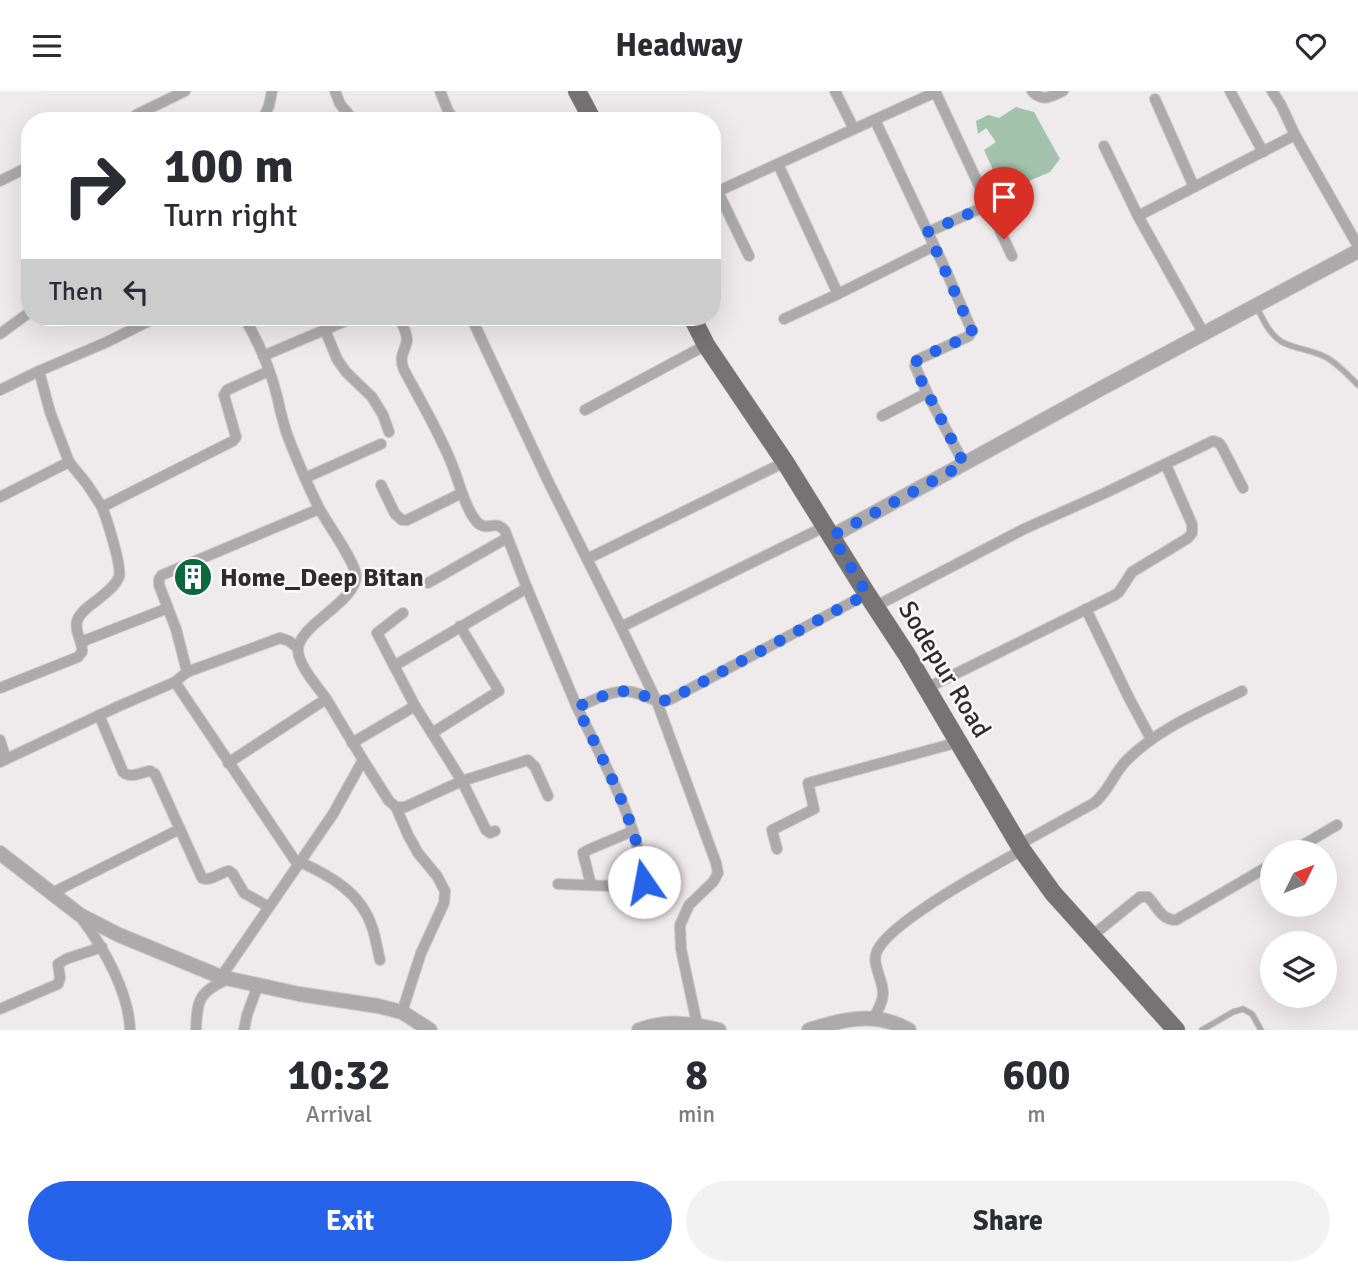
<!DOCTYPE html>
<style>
body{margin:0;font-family:Signika,sans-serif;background:#f2f2f3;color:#2b2b33;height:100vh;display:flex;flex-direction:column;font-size:26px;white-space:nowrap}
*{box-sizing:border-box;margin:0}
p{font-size:23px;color:#7c7c81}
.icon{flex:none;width:38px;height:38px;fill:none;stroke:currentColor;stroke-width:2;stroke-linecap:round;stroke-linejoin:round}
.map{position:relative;height:939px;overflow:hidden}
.side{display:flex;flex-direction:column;background:#fff;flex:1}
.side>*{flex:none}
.hud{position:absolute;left:21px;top:21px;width:700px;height:214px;border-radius:28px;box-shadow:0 7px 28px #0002;background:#fff;color:#2b2b33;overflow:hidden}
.needle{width:46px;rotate:47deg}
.fabs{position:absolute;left:1260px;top:749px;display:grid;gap:14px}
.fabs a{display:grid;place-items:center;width:77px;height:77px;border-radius:50%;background:#fff;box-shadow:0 7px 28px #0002;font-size:35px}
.pin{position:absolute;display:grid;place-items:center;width:60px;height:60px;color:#fff;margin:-72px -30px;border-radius:50% 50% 50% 0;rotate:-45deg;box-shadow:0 0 7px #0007}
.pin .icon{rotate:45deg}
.me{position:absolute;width:77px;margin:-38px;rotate:348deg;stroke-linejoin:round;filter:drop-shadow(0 0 5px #0008)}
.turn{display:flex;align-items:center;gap:24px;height:147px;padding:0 28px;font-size:32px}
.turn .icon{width:91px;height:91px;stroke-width:2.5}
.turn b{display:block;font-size:49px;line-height:60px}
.then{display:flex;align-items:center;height:66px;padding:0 28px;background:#0003;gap:14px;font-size:26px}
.eta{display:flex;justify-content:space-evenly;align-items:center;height:119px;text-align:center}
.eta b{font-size:42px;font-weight:700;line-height:49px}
.primary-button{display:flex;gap:14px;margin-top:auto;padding:14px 28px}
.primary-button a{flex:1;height:80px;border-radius:42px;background:#2563eb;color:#fff;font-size:28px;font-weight:700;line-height:80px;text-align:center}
.primary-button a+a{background:#f2f2f3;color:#2b2b33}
header{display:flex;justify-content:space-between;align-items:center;height:91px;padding:0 28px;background:#fff;font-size:32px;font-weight:700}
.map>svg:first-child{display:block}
</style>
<header><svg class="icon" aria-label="menu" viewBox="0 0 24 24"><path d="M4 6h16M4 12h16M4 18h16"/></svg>Headway<svg class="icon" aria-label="heart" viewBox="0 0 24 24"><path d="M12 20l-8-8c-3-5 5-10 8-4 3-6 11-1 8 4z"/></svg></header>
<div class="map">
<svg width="1358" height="939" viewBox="0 0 1358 939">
<rect width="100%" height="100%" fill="#efeaec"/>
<polygon fill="#a3c3ad" points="1016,16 1034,21 1060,68 1050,81 1003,101 984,59 996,51 986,37 978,43 976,30 988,24 999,27"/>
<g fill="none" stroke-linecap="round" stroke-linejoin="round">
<defs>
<g id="service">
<path d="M1256,215c7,13 13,28 26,36 15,8 33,8 47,17 11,7 20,17 29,26"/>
<polyline points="1202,939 1233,921 1243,918 1252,923 1261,939"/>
</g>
<g id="minor">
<polyline points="335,0 340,13 354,30"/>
<polyline points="440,0 448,20 455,30"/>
<polyline points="935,0 1012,165"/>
<path d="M1032,0c11,12 19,5 31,0"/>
<polyline points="1230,0 1263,61"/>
<polyline points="1272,0 1281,14 1295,44 1358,155"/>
<polyline points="1155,8 1194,96"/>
<polyline points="875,29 947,182 972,240 969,245 917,269 915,275 927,302 882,325"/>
<polyline points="139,30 136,24 185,0"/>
<polyline points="262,30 269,15 272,0"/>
<polyline points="854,38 936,1"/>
<polyline points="1104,55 1138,125 1204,243"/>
<polyline points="778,73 838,203 784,228"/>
<polyline points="0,90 30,75"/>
<polyline points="718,101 749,165"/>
<polyline points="712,103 854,38 835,0"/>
<polyline points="1138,125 1295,44"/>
<polyline points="928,141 988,114"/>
<polyline points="838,203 934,155"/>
<path d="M399,226c3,7 8,15 8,23 -2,13 -9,15 -3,30 16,30 34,60 47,92 7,16 14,47 26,60 10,11 18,-4 28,9l22,57 50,119"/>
<polyline points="471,226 548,390 621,536 657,611 716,772 718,782 713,791 689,814 680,834 681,858 697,933"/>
<polyline points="325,239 337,268 346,281 372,306 383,324 389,341"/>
<polyline points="0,243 30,221"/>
<polyline points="263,265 355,226"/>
<polyline points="39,280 107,251 157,226"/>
<polyline points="0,299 39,280 50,321 69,371 0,406"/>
<polyline points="927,302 964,373"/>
<polyline points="585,319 706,254"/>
<polyline points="69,371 87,393 102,416 233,350 236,346 224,304 227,299 269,280"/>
<polyline points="305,387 381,353"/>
<polyline points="381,394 395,423 402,429 407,429 462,402"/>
<polyline points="587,468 785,371"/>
<polyline points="428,492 507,447"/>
<polyline points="876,515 1024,438 1105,402 1213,350 1219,352 1222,356 1243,397"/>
<polyline points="1086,518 1129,607 1151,648"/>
<polyline points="621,536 826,435"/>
<polyline points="81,551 168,517"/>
<polyline points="394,575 527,497"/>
<polyline points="187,581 280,547 289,550 298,557"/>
<polyline points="175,591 298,774"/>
<path d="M0,597l78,-31 4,-5c1,-11 -8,-20 -5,-31 3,-9 12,-15 19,-20 8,-7 19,-14 23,-24 3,-11 -12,-57 -17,-70"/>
<polyline points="927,597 1115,504 1119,501 1132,481 1188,447 1192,442 1192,433 1166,374"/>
<path d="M99,624l24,57c8,7 18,0 27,-1l5,3 47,104c9,4 18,-6 27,-7l4,3 11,19 25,14"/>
<polyline points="432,642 499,600 460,535"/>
<polyline points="0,649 6,668"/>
<polyline points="352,652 415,615"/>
<polyline points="363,669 389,710 396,716 405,716 462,690 415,615 377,542 403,522"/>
<polyline points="0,671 119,615 175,591 187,581 176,538 159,494 159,488 162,484 319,418"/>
<polyline points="228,672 326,608"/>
<polyline points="396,716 408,744 418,762 437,785 445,800 444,812 421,862 402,921"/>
<polyline points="495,740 490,742 486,739 462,690 528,669 535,676 548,705"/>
<path d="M1020,753l74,-41c15,-12 19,-29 33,-43 32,-32 75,-49 115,-69"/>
<polyline points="777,758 772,739 814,718 808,692 959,651"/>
<polyline points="1291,761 1337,734"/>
<path d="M300,771c31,14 61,31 72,65 4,11 5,22 8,33"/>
<path d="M558,793l77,3 7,-2 2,-3c-5,-58 -42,-123 -67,-175 16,-6 37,-19 55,-15 17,3 17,11 37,8l198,-106"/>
<polyline points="591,794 583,762 590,758 633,740"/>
<polyline points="52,802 180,738"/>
<path d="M82,828c22,29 47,74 48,111"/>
<path d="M1093,844l47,-38h8c9,9 13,23 28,23l96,-56"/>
<path d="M221,886l112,-163 30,-54c-12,-20 -24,-40 -36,-60 -9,-13 -29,-35 -29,-50 0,-25 58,-48 58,-74 0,-14 -31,-55 -38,-70 -11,-22 -21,-46 -30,-69 -5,-14 -8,-27 -11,-41 -7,-28 -19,-55 -33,-79"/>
<polyline points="0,918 58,893 60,887 58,873 66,868 102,856"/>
<path d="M874,926c4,-7 9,-15 9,-24 0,-14 -12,-29 -6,-42 14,-30 113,-83 145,-101"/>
<path d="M196,939c1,-31 3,-38 32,-51"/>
<polyline points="244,939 247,924 258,894"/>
</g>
<g id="tertiary">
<polyline points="832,445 1102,297 1358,160"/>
<polyline points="0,762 80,824 119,844 221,886 299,903 378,915 402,921 430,939"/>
<path d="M639,939c27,-10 52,-7 80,0"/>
<path d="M809,939c34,-11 67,-19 100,0"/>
</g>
<g id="primary">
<polyline points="577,0 593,30"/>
<polyline points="692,226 706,254 785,371 867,503 907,564 1022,759 1053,802 1176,939"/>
</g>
</defs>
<use href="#service" stroke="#ccc8ca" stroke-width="7"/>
<use href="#minor" stroke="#ccc8ca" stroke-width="12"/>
<use href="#tertiary" stroke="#ccc8ca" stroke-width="16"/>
<use href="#primary" stroke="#ccc8ca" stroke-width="19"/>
<use href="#service" stroke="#acaaab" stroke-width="5"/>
<use href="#minor" stroke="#acaaab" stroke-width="10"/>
<use href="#tertiary" stroke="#acaaab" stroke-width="14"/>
<use href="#primary" stroke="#777374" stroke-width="18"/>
</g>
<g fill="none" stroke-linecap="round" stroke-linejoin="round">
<path stroke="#2563eb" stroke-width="12" stroke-dasharray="0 21.6" d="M644,791c-5,-58 -42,-123 -67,-175 16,-6 38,-19 55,-15 17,3 17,11 37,8l198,-106 -35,-58 132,-72 -43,-84 -6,-14 2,-6 3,-2 49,-22 3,-5 -44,-99 60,-27 16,34"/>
</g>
<defs>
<symbol id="building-disc" viewBox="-11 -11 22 22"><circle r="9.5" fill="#0a683c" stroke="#fdf7f9"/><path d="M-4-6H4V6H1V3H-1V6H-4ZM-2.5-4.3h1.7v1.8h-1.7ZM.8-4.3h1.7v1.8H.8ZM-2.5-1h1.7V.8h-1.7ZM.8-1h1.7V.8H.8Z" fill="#fff"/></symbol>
</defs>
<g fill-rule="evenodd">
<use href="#building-disc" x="171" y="464" width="44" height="44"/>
</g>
<g text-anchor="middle" stroke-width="5" stroke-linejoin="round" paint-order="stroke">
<g font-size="26" font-weight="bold" fill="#2e2c2d" stroke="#fdf7f9" text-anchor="start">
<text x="220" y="495">Home_Deep Bitan</text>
</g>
<g font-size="26" fill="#2e2c2d" stroke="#fdf7f9">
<text transform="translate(945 578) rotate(59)" y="9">Sodepur Road</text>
</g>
</g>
</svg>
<div class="fabs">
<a><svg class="needle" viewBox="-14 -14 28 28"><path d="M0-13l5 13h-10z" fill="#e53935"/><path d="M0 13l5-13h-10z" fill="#7c7c81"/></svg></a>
<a><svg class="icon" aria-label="layers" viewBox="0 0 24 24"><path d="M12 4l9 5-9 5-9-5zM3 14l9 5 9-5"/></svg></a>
</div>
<div class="pin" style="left:1004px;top:148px;background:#d93025"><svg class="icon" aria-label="arrive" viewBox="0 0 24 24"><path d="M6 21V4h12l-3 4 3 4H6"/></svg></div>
<svg class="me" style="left:644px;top:791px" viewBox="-20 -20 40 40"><circle r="19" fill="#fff"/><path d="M0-13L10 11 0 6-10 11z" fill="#2563eb"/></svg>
<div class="hud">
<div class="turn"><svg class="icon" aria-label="right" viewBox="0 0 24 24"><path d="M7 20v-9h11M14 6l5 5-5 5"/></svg><div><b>100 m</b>Turn right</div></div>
<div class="then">Then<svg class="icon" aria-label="left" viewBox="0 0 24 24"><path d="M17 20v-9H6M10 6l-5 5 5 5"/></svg></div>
</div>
</div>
<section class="side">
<div class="eta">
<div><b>10:32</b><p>Arrival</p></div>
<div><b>8</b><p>min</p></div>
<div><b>600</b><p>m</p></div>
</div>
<div class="primary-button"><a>Exit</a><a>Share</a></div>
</section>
